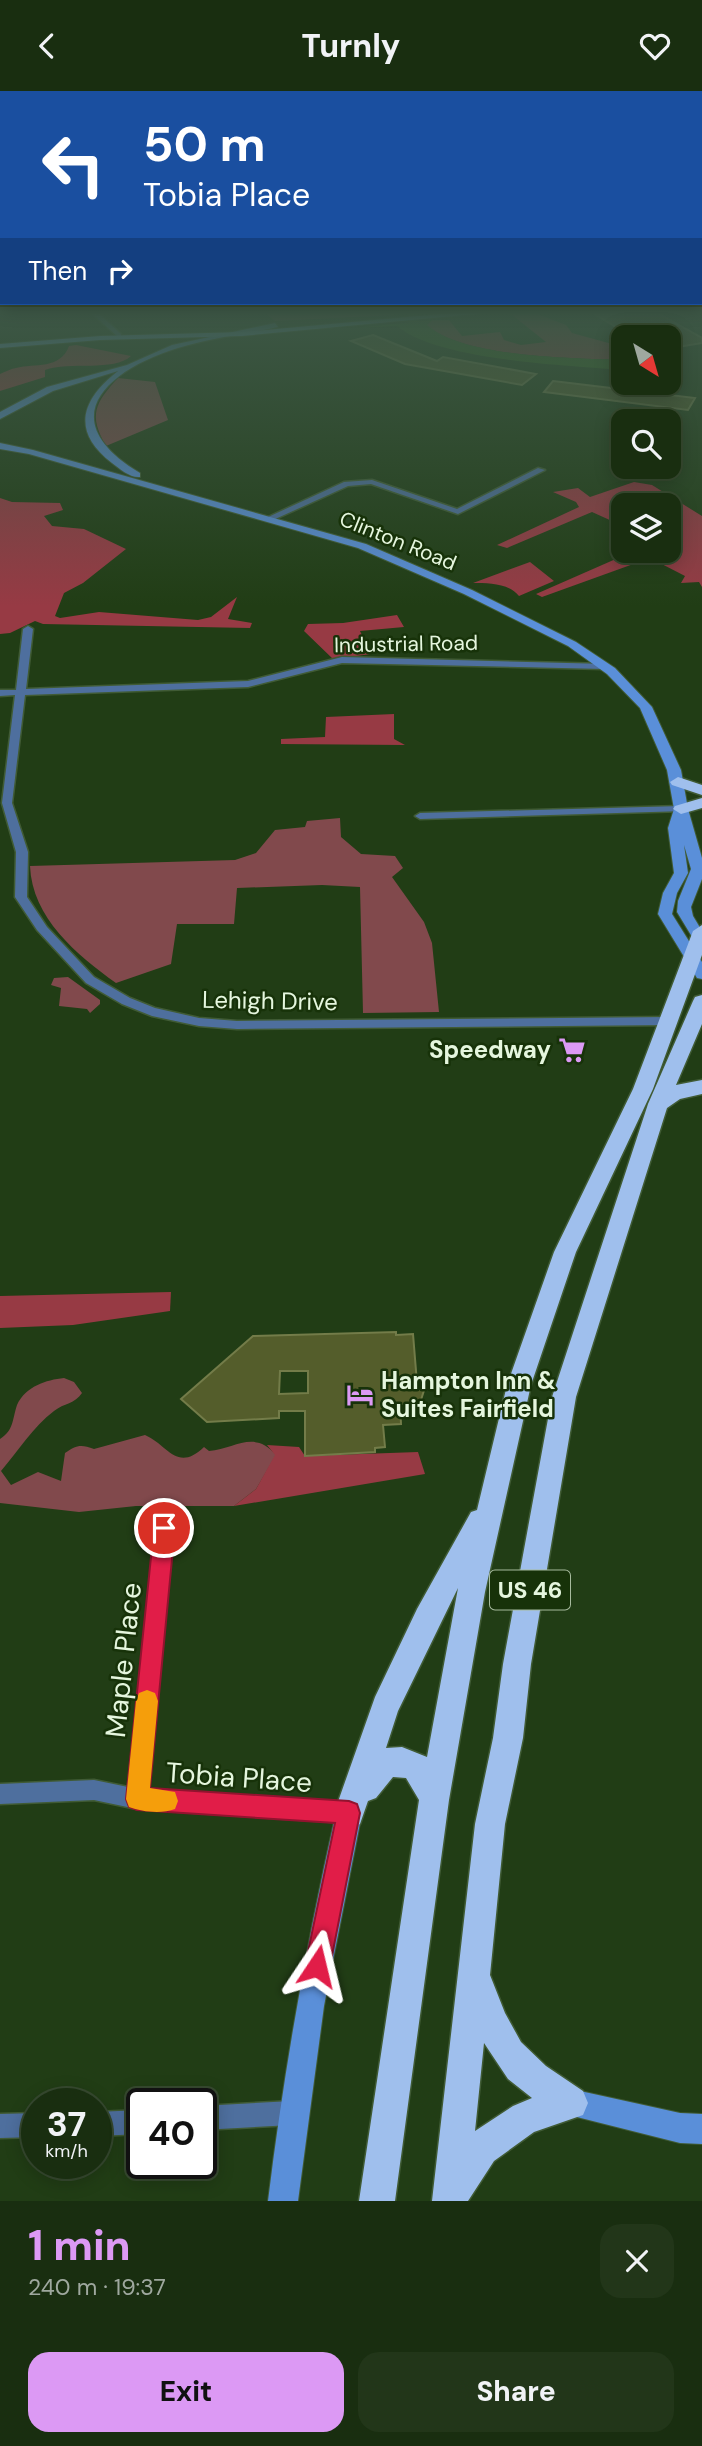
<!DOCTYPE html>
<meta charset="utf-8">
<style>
body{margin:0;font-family:"DM Sans",sans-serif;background:#223619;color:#f1f3f6;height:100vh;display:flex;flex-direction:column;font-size:26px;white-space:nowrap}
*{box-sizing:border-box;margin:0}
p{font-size:23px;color:#9fa89f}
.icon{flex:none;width:38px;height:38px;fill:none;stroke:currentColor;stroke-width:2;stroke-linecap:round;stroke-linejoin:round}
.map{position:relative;height:2110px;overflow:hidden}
.sheet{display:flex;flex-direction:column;background:#192e10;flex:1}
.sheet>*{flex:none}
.hud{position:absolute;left:0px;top:0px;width:704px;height:214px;box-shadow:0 4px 18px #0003,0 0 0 2px #374a30;background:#1a4fa0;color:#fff;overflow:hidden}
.needle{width:46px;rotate:143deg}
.buttons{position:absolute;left:611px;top:234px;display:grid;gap:14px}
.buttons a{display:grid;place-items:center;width:70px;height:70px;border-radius:14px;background:#192e10;box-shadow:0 4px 18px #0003,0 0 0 2px #374a30;font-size:35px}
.speed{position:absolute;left:21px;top:1997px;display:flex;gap:14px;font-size:35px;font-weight:700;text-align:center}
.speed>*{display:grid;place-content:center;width:91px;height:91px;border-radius:50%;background:#192e10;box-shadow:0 4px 18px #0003,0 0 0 2px #374a30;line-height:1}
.speed small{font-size:18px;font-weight:400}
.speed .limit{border:4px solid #111;border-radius:10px;background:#fff;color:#111}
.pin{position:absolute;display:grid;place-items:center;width:60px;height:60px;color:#fff;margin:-30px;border:4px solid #fff;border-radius:50%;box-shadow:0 2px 7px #0007}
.me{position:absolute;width:77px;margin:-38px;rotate:10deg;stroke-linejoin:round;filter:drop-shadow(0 0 5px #0008)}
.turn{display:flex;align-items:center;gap:24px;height:147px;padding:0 28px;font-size:32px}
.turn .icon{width:91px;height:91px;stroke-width:2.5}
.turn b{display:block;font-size:49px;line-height:60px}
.then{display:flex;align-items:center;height:66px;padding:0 28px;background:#0003;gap:14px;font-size:26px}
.round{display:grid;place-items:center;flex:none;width:74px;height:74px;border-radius:21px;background:#223619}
.overview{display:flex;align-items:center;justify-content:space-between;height:119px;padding:0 28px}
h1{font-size:42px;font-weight:800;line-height:52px;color:#dc99f4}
.cta{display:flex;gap:14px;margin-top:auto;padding:14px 28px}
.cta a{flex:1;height:80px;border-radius:21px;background:#dc99f4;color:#111;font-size:28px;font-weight:800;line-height:80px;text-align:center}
.cta a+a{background:#223619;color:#f1f3f6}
header{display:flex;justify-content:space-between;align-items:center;height:91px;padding:0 28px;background:#192e10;font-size:32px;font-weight:800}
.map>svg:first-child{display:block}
</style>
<header><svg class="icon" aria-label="back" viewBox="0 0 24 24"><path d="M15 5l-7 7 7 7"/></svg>Turnly<svg class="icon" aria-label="heart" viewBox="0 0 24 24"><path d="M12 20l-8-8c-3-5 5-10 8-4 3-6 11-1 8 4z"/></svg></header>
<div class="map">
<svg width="702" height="2110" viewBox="0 0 702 2110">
<rect width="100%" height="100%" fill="#213d15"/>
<g fill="#81494c">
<path d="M118,287l37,4 13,38 -62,26c-18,-31 -11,-43 12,-68z"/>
<path d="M340,727l1,19 20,17 34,2 8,12 -11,9 32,45 8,21 7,69 -76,1 -3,-126 -38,-2 -85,3 -3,36h-57l-6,40 -55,19c-39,-28 -84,-65 -86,-117l205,-6 21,-7 19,-23 30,-3 2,-6z"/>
<polygon points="68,886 100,909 100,913 90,922 87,918 59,915 61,897 51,894 54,887"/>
<path d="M64,1287l10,4 8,11c-7,11 -18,10 -28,18 -21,16 -36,40 -53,60l10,14 27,-13 23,9 4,-28c11,-8 16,-9 29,-4l51,-14c23,10 32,38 59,12l5,4c26,-2 45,-22 67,4l-20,34 -22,17h-98l-57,6 -79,-9v-64c14,-9 12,-19 17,-34 9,-19 29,-25 47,-27z"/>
</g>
<g fill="#973a44">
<polygon points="262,219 392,219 394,224 275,230"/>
<path d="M532,221l34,13 6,8 51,14v13c-50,-2 -158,-2 -197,-35l6,-5h17l13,16 38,-4 4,8 17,5 25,-3 -35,-28z"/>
<path d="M76,254l55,11c-17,16 -62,5 -86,14v7l-45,14v-17c5,-2 10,-5 16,-6 19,-5 44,2 53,-22z"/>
<polygon points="634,391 652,394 702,425 702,496 699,491 681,492 685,485 650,467 542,506 536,503 634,460 668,460 668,415 623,415 623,435 592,421 507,457 497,454 579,416 576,411 553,401 578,397 590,406"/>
<polygon points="0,407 12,411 60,412 63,419 44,425 52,435 84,438 126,458 83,492 64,502 55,525 60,527 99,521 198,529 211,526 237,506 228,528 252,532 250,537 43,533 35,530 10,542 0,543"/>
<path d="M530,471l24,19 -35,15c-10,-13 -31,-13 -46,-13z"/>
<polygon points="397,524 404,536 360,540 371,563 333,568 304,540 308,533 343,532"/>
<polygon points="394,623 394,648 405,654 281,653 281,648 325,646 326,626"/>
<polygon points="171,1201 170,1220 73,1234 0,1237 0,1205"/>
<polygon points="267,1354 299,1356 305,1365 418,1361 425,1383 234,1415 256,1398 275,1364"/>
</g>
<path fill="#346818" d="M432,229l-5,5c37,33 147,33 196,35v10c-56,-5 -184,-9 -226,-44l-43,2z"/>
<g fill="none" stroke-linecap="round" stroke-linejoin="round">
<path fill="#346818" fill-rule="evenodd" d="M409,219h10l-5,8 22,16v4c-13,1 -22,-9 -30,-18z"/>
</g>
<g fill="#545d2b" stroke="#737c49" stroke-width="2" fill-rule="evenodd">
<polygon points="588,219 652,219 702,247 702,252 678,256 668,251 668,247 634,247"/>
<polygon points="373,244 437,270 443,266 536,283 522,294 405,273 351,250"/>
<polygon points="553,290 695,307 688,319 544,301"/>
<path d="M396,1241v3l17,-1 4,49 9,1 -6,19 -20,1 1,20 -18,1 2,22 -10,1v4l-70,4v-45h-26v7l-72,4 -26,-23 72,-63zM280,1280h28v22l-29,1z"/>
</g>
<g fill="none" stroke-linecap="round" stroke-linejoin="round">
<defs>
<g id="street">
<polygon points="88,219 95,219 121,243 121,245 117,245"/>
<polygon points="538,377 545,379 458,423 371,393 348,395 273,429 266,427 344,391 372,389 457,418"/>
<polygon points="28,535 33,538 26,598 248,590 342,566 607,573 609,575 604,578 342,572 248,596 25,604 12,712 28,761 27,806 47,836 94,886 130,907 155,917 199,927 237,930 669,926 675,930 669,934 237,938 199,935 152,925 122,913 86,892 37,839 15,806 16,761 2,712 15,604 0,605 0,599 16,599 23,538"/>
<polygon points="681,715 686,718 685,720 420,728 415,725 420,722"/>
<polygon points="165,1429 171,1431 174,1437 148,1699 349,1712 356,1715 359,1722 356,1729 349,1732 137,1718 94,1709 0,1713 0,1693 94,1689 128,1696 156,1437 159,1431"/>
<polygon points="292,2010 300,2014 304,2022 300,2030 292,2034 201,2039 201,2015"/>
<polygon points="142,2019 142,2043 96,2045 96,2021"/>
<polygon points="37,2022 37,2046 0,2047 0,2023"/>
</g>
<g id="secondary">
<path d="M275,232l3,4c-33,7 -67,11 -100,21 -72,22 -127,72 -38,125v4c-10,1 -20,-8 -28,-14 -42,-32 -30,-64 6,-92l-65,20 -53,28v-7l47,-25 80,-22 45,-20z"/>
<polygon points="0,352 33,359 366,453 472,499 576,551 615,577 652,616 681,679 688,718 702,767 702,788 691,816 693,825 702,840 702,856 697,854 677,821 678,810 691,778 684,754 688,782 677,802 672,823 702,871 702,888 697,887 658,823 663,802 674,782 668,737 674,718 667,679 640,617 607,583 568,555 464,503 358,457 29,363 0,358"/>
<path d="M349,1709l9,4 4,9 -38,193 -26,195h-30c16,-131 39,-260 68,-388l4,-9z"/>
<polygon points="571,1998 680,2022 702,2023 702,2053 680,2052 561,2022 557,2012 561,2002"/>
</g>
<polygon id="primary" points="484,219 518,219 242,245 100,249 0,257 0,253 100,245 242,241"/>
<g id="highway">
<polygon points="678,686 702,694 702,704 672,694 670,691"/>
<polygon points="702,707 702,717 681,723 673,718 675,715"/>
<path d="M702,834v30l-49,134 -77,163 -45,133 -46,207 -36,208 -54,401h-36l60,-401 -13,-22 -13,-1 -17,21 -8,3 -8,23 -11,4 -11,-4 -4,-11 41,-116 42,-88 54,-97 6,-2 30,-125 47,-133 79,-163 60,-158zM458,1497l-31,169 -25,-10 -16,1 12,-37z"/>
<path d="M702,904v29l-26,61 26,-5v14l-22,5 -13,9 -91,289 -45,267 -8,74 -18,86 -15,151 15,38 16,29 25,24 37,25 5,12 -5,12 -49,17 -40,29 -26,40h-36l43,-377 18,-86 10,-74 49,-267 96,-293 45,-103 2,-4zM484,1952l24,36 24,19 -19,8 -38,25z"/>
</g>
</defs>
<use href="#street" stroke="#405b35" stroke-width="3"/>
<use href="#secondary" stroke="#405b35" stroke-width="2"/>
<use href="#primary" stroke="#405b35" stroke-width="2"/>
<use href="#highway" stroke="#405b35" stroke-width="3"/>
<use href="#street" fill="#4e6f9e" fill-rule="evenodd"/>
<use href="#secondary" fill="#5a8fd9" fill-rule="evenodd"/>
<use href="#primary" fill="#72a8f4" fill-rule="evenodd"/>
<use href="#highway" fill="#9fbfed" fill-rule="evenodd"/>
</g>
<linearGradient id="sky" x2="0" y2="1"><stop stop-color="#12220c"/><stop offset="0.43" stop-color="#3d5746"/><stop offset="1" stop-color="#3d5746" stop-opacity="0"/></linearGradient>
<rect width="702" height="515" fill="url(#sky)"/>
<polygon fill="#e11d48" stroke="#92132f" stroke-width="2" points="164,1427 172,1430 175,1437 150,1697 349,1710 357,1713 360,1722 330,1875 326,1884 317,1888 308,1884 305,1875 335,1732 137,1719 129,1716 126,1708 154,1437 157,1430"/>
<path fill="#f59e0b" d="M147,1599l8,3 3,8 -8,87 25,4 3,9 -3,8c-13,5 -33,3 -46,-2l-3,-8 10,-98 3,-8z"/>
<defs>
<symbol id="supermarket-bare" viewBox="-9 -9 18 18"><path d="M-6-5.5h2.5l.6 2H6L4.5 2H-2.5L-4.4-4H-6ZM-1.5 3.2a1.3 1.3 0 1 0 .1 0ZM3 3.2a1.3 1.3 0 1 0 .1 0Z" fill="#dc99f4" stroke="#173209" stroke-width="2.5" paint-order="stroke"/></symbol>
<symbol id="hotel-bare" viewBox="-9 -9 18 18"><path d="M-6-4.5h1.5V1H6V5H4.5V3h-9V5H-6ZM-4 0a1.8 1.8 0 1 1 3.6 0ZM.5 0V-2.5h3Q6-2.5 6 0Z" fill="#dc99f4" stroke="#173209" stroke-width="2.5" paint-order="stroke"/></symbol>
</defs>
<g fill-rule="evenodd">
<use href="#supermarket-bare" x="553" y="940" width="38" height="38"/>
<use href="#hotel-bare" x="341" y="1285" width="38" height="38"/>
</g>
<g text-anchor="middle" stroke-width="5" stroke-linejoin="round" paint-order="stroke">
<g font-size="21" fill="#e5f6de" stroke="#173209">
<text transform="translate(398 450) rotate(22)" y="7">Clinton Road</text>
<text transform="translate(406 553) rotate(-1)" y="7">Industrial Road</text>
</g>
<rect fill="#173209" stroke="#a7bb9e" stroke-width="2" x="490" y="1479.5" width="80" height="39" rx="5"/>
<g font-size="23" font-weight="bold" fill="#e5f6de">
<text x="530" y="1507">US 46</text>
</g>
<g font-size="24" fill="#e5f6de" stroke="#173209">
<text transform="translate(270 910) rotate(1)" y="8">Lehigh Drive</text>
</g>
<g font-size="24" font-weight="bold" fill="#e5f6de" stroke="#173209" text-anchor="end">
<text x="551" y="967">Speedway</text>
<text x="381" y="1298" text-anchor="start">Hampton Inn &amp;<tspan x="381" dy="28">Suites Fairfield</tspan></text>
</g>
<g font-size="28" fill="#e5f6de" stroke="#173209">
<text transform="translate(123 1569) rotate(-84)" y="10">Maple Place</text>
<text transform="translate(239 1686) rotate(4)" y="10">Tobia Place</text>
</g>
</g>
</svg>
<div class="buttons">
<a><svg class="needle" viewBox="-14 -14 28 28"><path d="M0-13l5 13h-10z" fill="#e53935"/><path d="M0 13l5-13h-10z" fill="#9fa89f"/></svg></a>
<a><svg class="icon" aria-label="search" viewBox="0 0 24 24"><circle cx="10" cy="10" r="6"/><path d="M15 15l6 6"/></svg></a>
<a><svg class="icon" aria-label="layers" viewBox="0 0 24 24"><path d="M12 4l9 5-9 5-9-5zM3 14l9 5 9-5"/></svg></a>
</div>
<div class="speed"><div>37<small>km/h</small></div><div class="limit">40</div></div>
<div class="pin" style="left:164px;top:1437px;background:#d93025"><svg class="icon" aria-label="arrive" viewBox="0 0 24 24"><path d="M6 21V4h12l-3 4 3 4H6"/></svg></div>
<svg class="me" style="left:317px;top:1875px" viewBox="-20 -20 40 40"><path d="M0-17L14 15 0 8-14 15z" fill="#e11d48" stroke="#fff" stroke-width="4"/></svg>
<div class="hud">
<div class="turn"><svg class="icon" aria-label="left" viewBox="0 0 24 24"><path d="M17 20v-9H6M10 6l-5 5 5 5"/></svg><div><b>50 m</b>Tobia Place</div></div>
<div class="then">Then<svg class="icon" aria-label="right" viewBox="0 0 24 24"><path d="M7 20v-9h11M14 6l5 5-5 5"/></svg></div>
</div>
</div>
<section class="sheet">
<div class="overview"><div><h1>1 min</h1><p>240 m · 19:37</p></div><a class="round"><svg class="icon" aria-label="close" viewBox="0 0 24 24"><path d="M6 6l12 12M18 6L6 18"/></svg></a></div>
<div class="cta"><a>Exit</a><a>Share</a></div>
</section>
